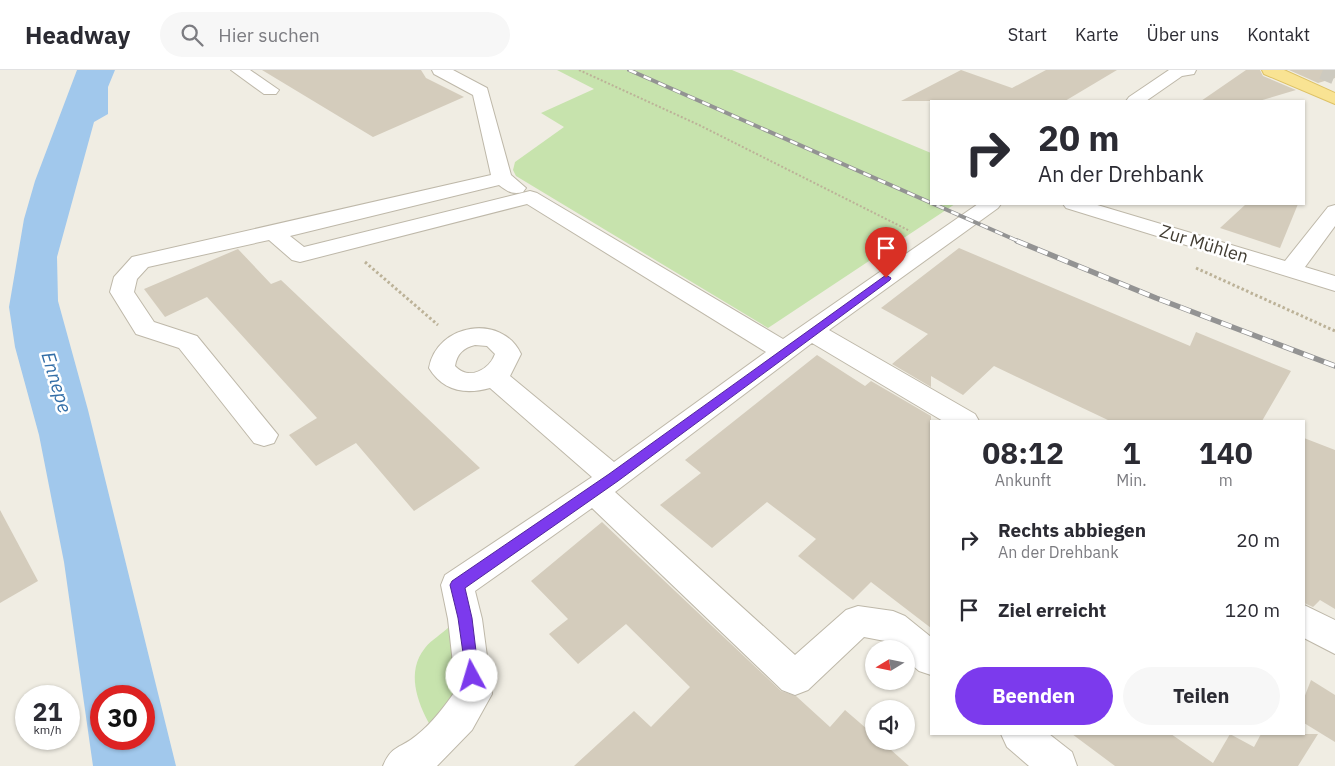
<!DOCTYPE html>
<html lang="de">
<meta charset="utf-8">
<style>
body{margin:0;font-family:"IBM Plex Sans",sans-serif;background:#f7f7f7;color:#2b2b33;height:100vh;display:flex;flex-direction:column;font-size:19px;white-space:nowrap}
*{box-sizing:border-box;margin:0}
p{font-size:16px;color:#7c7c81}
.icon{flex:none;width:28px;height:28px;fill:none;stroke:currentColor;stroke-width:2;stroke-linecap:round;stroke-linejoin:round}
.map{position:relative;flex:1;overflow:hidden}
.panel{position:absolute;left:930px;top:350px;width:375px;height:315px;display:flex;flex-direction:column;background:#fff;border-radius:0px;box-shadow:0 1px 4px #0004}
.panel>*{flex:none}
.guide{position:absolute;left:930px;top:30px;width:375px;height:105px;border-radius:0px;box-shadow:0 1px 4px #0004;background:#fff;color:#2b2b33;overflow:hidden}
.needle{width:32px;rotate:260deg}
.fabs{position:absolute;left:865px;top:570px;display:grid;gap:10px}
.fabs a{display:grid;place-items:center;width:50px;height:50px;border-radius:50%;background:#fff;box-shadow:0 1px 4px #0004;font-size:25px}
.speed{position:absolute;left:15px;top:615px;display:flex;gap:10px;font-size:25px;font-weight:700;text-align:center}
.speed>*{display:grid;place-content:center;width:65px;height:65px;border-radius:50%;background:#fff;box-shadow:0 1px 4px #0004;line-height:1}
.speed small{font-size:12px;font-weight:400}
.speed .limit{border:8px solid #d22;background:#fff;color:#111}
.pin{position:absolute;display:grid;place-items:center;width:42px;height:42px;color:#fff;margin:-51px -21px;border-radius:50% 50% 50% 0;rotate:-45deg;box-shadow:0 0 5px #0007}
.pin .icon{rotate:45deg}
.me{position:absolute;width:55px;margin:-28px;rotate:354deg;stroke-linejoin:round;filter:drop-shadow(0 0 4px #0008)}
.turn{display:flex;align-items:center;gap:18px;height:105px;padding:0 25px;font-size:22px}
.turn .icon{width:65px;height:65px;stroke-width:2.5}
.turn b{display:block;font-size:35px;line-height:42px}
.eta{display:flex;justify-content:space-evenly;align-items:center;height:85px;text-align:center}
.eta b{font-size:30px;font-weight:700;line-height:35px}
.button{display:flex;gap:10px;margin-top:auto;padding:10px 25px}
.button a{flex:1;height:58px;border-radius:30px;background:#7c3aed;color:#fff;font-size:20px;font-weight:700;line-height:58px;text-align:center}
.button a+a{background:#f7f7f7;color:#2b2b33}
ul{padding:0;list-style:none}
li{display:flex;align-items:center;gap:15px;height:70px;padding:0 25px}
li div{flex:1}
li b{display:block;font-size:19px}
li em{font-style:normal}
header{display:flex;align-items:center;gap:30px;box-sizing:border-box;height:70px;padding:0 25px;background:#fff;border-bottom:1px solid #e1e1e2}
header strong{font-size:24px}
nav{display:flex;gap:28px;margin-inline-start:auto;font-size:18px}
.search{width:350px;height:45px;background:#f7f7f7;display:flex;align-items:center;gap:12px;box-sizing:border-box;padding:0 18px;border-radius:28px;color:#7c7c81;font-size:19px}
.map>svg:first-child{display:block}
</style>
<header>
<strong>Headway</strong>
<div class="search"><svg class="icon" aria-label="search" viewBox="0 0 24 24"><circle cx="10" cy="10" r="6"/><path d="M15 15l6 6"/></svg>Hier suchen</div>
<nav><a>Start</a><a>Karte</a><a>Über uns</a><a>Kontakt</a></nav>
</header>
<div class="map">
<svg width="1335" height="696" viewBox="0 0 1335 696">
<rect width="100%" height="100%" fill="#f0ede3"/>
<g fill="#c7e3ad">
<polygon points="557,0 732,0 931,83 931,134 955,134 768,258 516,106 513,100 515,92 564,57 541,43 594,19"/>
<path d="M449,557l8,63 -3,9 -24,26c-13,-23 -24,-54 -5,-77 6,-8 17,-14 24,-21z"/>
</g>
<path fill="#a1c8ec" fill-rule="evenodd" d="M77,0h38l-7,17v27l-14,8 -37,135 1,44 30,109 88,356h-83l-29,-204 -25,-127 -24,-88 -6,-40 15,-88 11,-38zM101,626h43v43h-43z"/>
<g fill="#d4ccbc">
<polygon points="262,0 421,0 426,8 464,27 373,67"/>
<polygon points="961,0 1012,18 1046,0 1117,0 1065,31 901,31"/>
<polygon points="1246,0 1260,0 1263,6 1296,20 1259,31 1201,31"/>
<polygon points="1289,0 1335,0 1335,8 1318,13"/>
<polygon points="1246,134 1298,134 1280,178 1220,158"/>
<polygon points="959,178 1190,276 1196,262 1291,301 1262,351 1110,351 994,296 963,325 931,306 931,317 892,294 928,264 881,238"/>
<polygon points="238,179 271,214 281,210 480,398 414,441 356,373 316,396 289,365 317,348 207,227 165,247 144,219"/>
<polygon points="817,285 865,316 871,311 931,346 931,558 871,512 853,530 798,486 816,469 767,432 712,478 660,435 701,403 685,390"/>
<polygon points="1304,368 1335,380 1335,539 1320,530 1313,537 1304,533"/>
<polygon points="0,440 38,511 0,533"/>
<polygon points="602,452 781,621 796,626 830,657 845,640 874,665 874,671 881,671 909,696 574,696 634,641 651,657 690,617 626,554 578,594 549,564 568,549 531,511"/>
<polygon points="1311,610 1335,625 1335,672 1304,653 1304,628"/>
<polygon points="1072,664 1171,664 1213,693 1230,664 1254,677 1261,664 1318,664 1298,696 1115,696"/>
</g>
<g fill="none" stroke-linecap="round" stroke-linejoin="round">
<polyline stroke="#cdcac0" stroke-width="19" stroke-dasharray="19 9" stroke-linecap="butt" points="1323,0 1335,5"/>
<defs>
<g id="minor">
<polygon points="231,0 250,0 279,20 276,24 264,24"/>
<path d="M432,0h21l34,18 24,87 15,13 -3,4c-11,3 -16,-1 -24,-7l-209,51 14,11 226,-56 7,2 246,146 195,-135h23l-3,4 -169,122 146,84 4,7h-36l-131,-78 -197,149 180,163 51,-45 12,-4 35,5 12,5 26,21v38l-12,-4 -13,-11v-11h-13l-8,-8 -21,-4 -56,53 -13,5 -13,-5 -190,-182 -117,83 7,28 10,75 -20,36 -35,36h-54c9,-22 18,-17 34,-31 15,-12 28,-29 39,-45l-8,-71 -7,-34 4,-10 147,-98 -102,-89c-25,7 -47,3 -61,-20 8,-45 73,-55 92,-14l-11,22 104,86 152,-110 -239,-148 -227,58 -8,-2 -23,-20 -121,27 -11,12 -3,13 20,30 43,14 81,99 -4,8 -10,3 -10,-3 -75,-95 -43,-14 -26,-42 4,-15 18,-20 359,-82 -18,-80 -39,-21zM475,275l12,1 8,8c-6,16 -26,27 -40,12 2,-12 8,-18 20,-21z"/>
<polygon points="1169,0 1196,0 1194,4 1182,6 1146,31 1126,31 1129,27"/>
<polygon points="1063,134 1094,134 1285,191 1328,137 1335,135 1335,156 1305,197 1335,206 1335,221 1066,138"/>
<polygon points="1304,535 1335,550 1335,584 1304,568"/>
<polygon points="1001,664 1049,664 1072,682 1077,696 1029,696 1007,677"/>
</g>
<polygon id="major" points="1262,0 1284,0 1335,23 1335,34 1264,4"/>
</defs>
<use href="#minor" stroke="#beb8a9" stroke-width="2"/>
<use href="#major" stroke="#ddc165" stroke-width="2"/>
<polyline stroke="#bcb298" stroke-width="2" stroke-dasharray="2 2" stroke-linecap="butt" points="579,0 699,55 910,161"/>
<g stroke="#bcb298" stroke-width="3" stroke-dasharray="2.5 2.5" stroke-linecap="butt">
<polyline points="365,192 438,255"/>
<polyline points="1196,198 1335,261"/>
</g>
<use href="#minor" fill="#fff" fill-rule="evenodd"/>
<use href="#major" fill="#f9e393" fill-rule="evenodd"/>
<defs>
<polyline id="rail-far1" points="629,0 1020,172"/>
<polyline id="rail" points="1017,171 1156,228 1335,296"/>
</defs>
<use href="#rail-far1" stroke="#939393" stroke-width="4"/>
<use href="#rail" stroke="#939393" stroke-width="5.5"/>
<use href="#rail-far1" stroke="#fff" stroke-width="2.5" stroke-dasharray="8" stroke-linecap="butt"/>
<use href="#rail" stroke="#fff" stroke-width="4" stroke-dasharray="11" stroke-linecap="butt"/>
</g>
<polygon fill="#7c3aed" stroke="#51269a" points="886,205 891,208 890,210 618,411 465,518 472,548 479,606 477,611 472,613 467,611 458,548 450,515 452,511 609,404"/>
<g text-anchor="middle" stroke-width="5" stroke-linejoin="round" paint-order="stroke">
<g font-size="18" fill="#423d33" stroke="#fff">
<text transform="translate(1204 174) rotate(17)" y="6">Zur Mühlen</text>
</g>
<g font-size="19" font-style="italic" fill="#336ea7" stroke="#fff">
<text transform="translate(57 312) rotate(73)" y="7">Ennepe</text>
</g>
</g>
</svg>
<div class="fabs">
<a><svg class="needle" viewBox="-14 -14 28 28"><path d="M0-13l5 13h-10z" fill="#e53935"/><path d="M0 13l5-13h-10z" fill="#7c7c81"/></svg></a>
<a><svg class="icon" aria-label="sound" viewBox="0 0 24 24"><path d="M4 9h4l5-4v14l-5-4H4zM17 9q2 3 0 6"/></svg></a>
</div>
<div class="speed"><div>21<small>km/h</small></div><div class="limit">30</div></div>
<div class="pin" style="left:886px;top:208px;background:#d93025"><svg class="icon" aria-label="arrive" viewBox="0 0 24 24"><path d="M6 21V4h12l-3 4 3 4H6"/></svg></div>
<svg class="me" style="left:472px;top:606px" viewBox="-20 -20 40 40"><circle r="19" fill="#fff"/><path d="M0-13L10 11 0 6-10 11z" fill="#7c3aed"/></svg>
<div class="guide">
<div class="turn"><svg class="icon" aria-label="right" viewBox="0 0 24 24"><path d="M7 20v-9h11M14 6l5 5-5 5"/></svg><div><b>20 m</b>An der Drehbank</div></div>
</div>
<section class="panel">
<div class="eta">
<div><b>08:12</b><p>Ankunft</p></div>
<div><b>1</b><p>Min.</p></div>
<div><b>140</b><p>m</p></div>
</div>
<ul>
<li><svg class="icon" aria-label="right" viewBox="0 0 24 24"><path d="M7 20v-9h11M14 6l5 5-5 5"/></svg><div><b>Rechts abbiegen</b><p>An der Drehbank</p></div><em>20 m</em></li>
<li><svg class="icon" aria-label="arrive" viewBox="0 0 24 24"><path d="M6 21V4h12l-3 4 3 4H6"/></svg><div><b>Ziel erreicht</b></div><em>120 m</em></li>
</ul>
<div class="button"><a>Beenden</a><a>Teilen</a></div>
</section>
</div>
